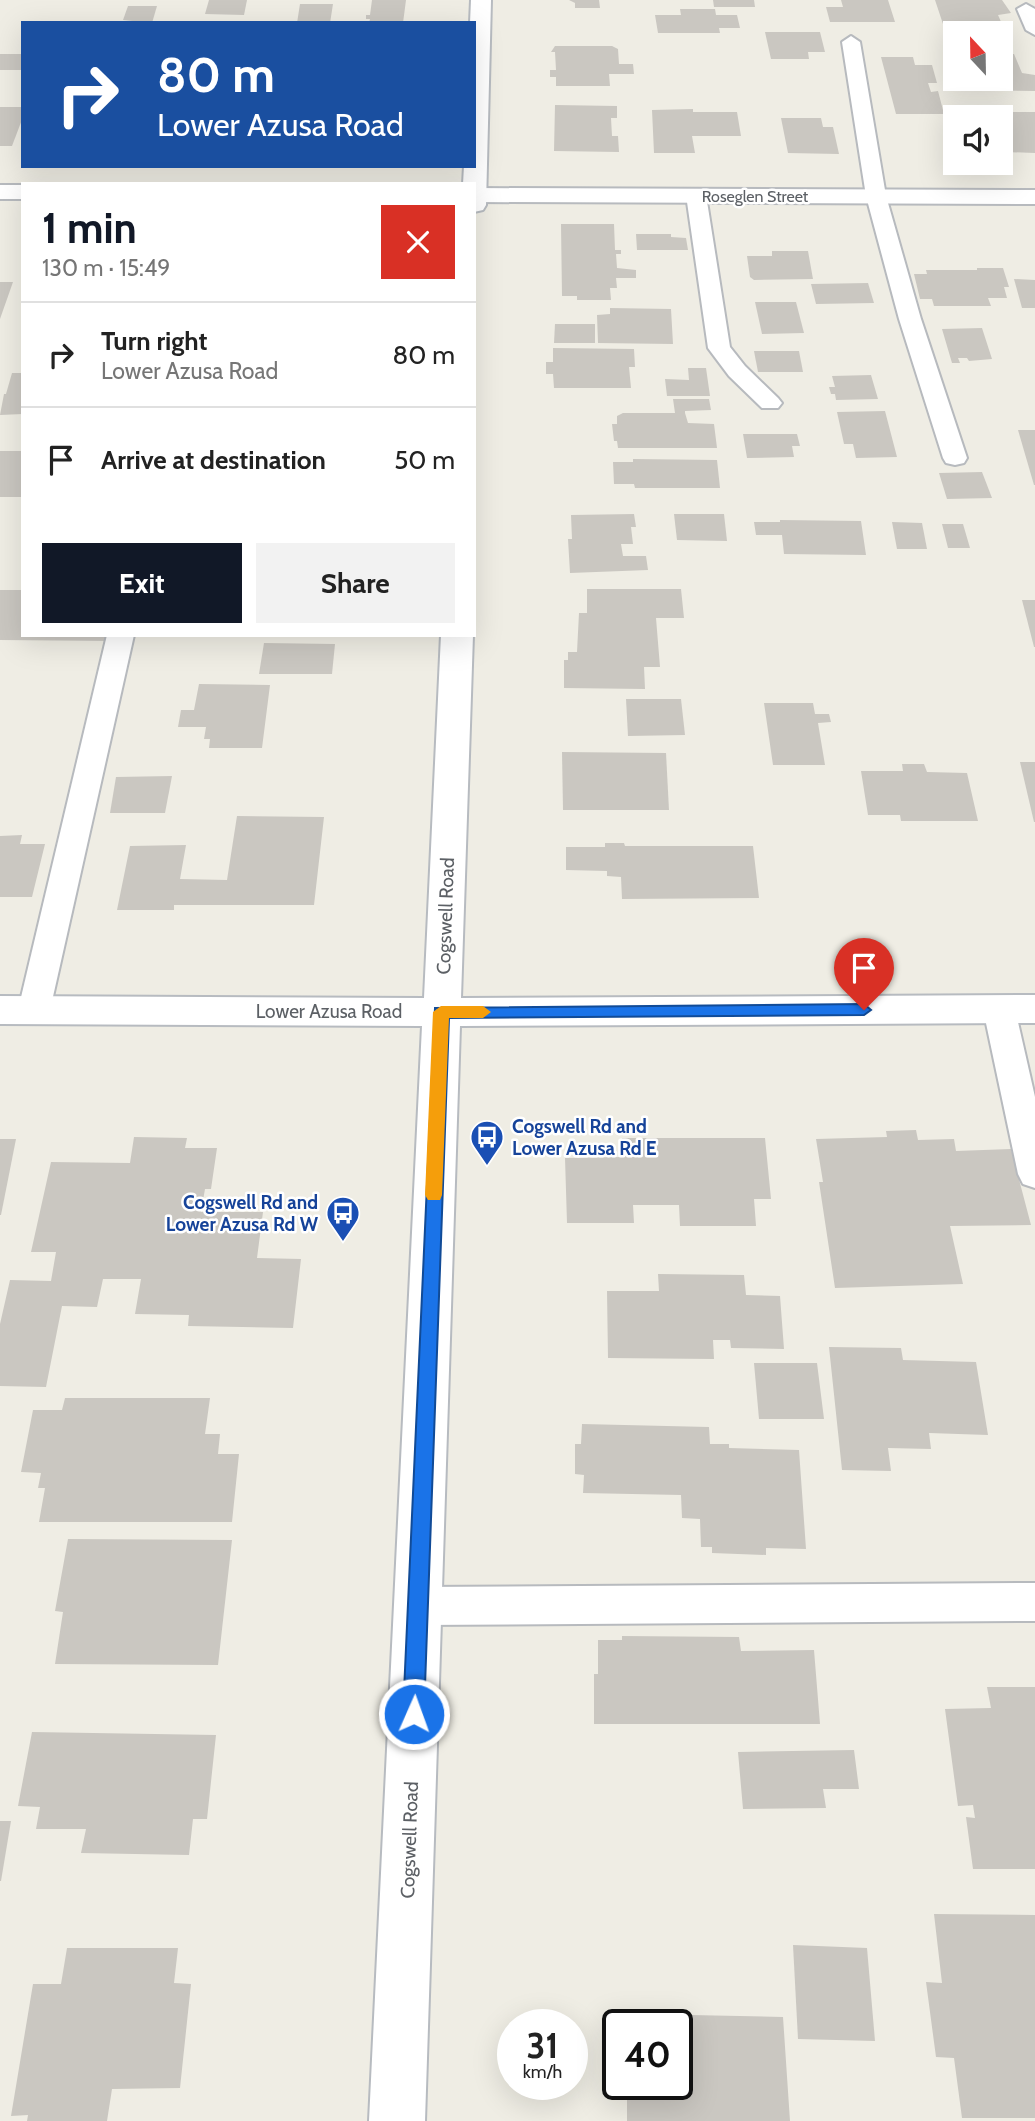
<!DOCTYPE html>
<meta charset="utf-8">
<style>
body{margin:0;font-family:Cabin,sans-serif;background:#f2f2f2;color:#222;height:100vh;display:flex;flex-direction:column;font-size:26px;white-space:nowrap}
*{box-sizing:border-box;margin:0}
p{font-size:23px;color:#767676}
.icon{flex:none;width:38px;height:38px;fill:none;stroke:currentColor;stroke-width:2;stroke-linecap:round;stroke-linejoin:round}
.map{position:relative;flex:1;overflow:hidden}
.details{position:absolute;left:21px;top:182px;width:455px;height:455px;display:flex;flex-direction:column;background:#fff;border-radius:0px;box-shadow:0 7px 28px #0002}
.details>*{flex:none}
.banner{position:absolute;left:21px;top:21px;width:455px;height:147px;border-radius:0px;box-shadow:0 7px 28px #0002;background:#1a4fa0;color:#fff;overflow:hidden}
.needle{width:46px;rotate:338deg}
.tools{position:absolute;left:943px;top:21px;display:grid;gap:14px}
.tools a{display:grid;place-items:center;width:70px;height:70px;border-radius:0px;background:#fff;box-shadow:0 7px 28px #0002;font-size:35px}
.speed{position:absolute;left:497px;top:2009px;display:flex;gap:14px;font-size:35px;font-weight:700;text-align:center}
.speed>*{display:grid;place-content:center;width:91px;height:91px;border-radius:50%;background:#fff;box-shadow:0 7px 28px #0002;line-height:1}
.speed small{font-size:18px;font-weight:400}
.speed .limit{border:4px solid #111;border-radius:10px;background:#fff;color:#111}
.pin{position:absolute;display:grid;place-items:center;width:60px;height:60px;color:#fff;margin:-72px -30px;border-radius:50% 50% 50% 0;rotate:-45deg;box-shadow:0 0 7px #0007}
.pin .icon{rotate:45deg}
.me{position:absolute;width:77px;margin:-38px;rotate:2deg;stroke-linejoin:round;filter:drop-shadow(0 0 5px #0008)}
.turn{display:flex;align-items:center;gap:24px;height:147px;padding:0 21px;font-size:32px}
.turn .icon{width:91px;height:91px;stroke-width:2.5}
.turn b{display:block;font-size:49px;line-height:60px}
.round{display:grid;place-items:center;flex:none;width:74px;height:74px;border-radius:0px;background:#f2f2f2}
.head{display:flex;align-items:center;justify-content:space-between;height:119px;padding:0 21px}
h1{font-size:42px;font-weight:700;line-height:52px;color:#111827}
.primary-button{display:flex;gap:14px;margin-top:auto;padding:14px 21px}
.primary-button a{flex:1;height:80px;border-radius:0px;background:#111827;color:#fff;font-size:28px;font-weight:700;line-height:80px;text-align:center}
.primary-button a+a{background:#f2f2f2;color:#222}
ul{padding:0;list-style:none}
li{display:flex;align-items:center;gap:21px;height:105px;padding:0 21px;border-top:2px solid #e0e0e0}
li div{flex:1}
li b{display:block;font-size:26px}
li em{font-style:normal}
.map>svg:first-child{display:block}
</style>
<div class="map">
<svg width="1035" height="2121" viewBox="0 0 1035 2121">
<rect width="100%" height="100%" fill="#efede4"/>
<g fill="#cac7c1">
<polygon points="209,0 247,0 244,15 205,14"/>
<polygon points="372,0 406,0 403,23 369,23 370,19 366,19 366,15 370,15"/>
<polygon points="569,0 599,0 600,8 575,8 575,3"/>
<polygon points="713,0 754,0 755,7 714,7"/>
<polygon points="841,0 888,0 895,22 830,22 826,7 843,7"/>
<polygon points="935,0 1002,0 1011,13 998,15 1006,33 965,33 959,27 944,27"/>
<polygon points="300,4 333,4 330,23 297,23"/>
<polygon points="128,6 157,6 152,23 123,20"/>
<polygon points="680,9 715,9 716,15 737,15 740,28 719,28 720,33 658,33 655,15 681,15"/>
<polygon points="765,32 820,32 825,52 808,52 809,59 771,59"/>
<polygon points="555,46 612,46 618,49 619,64 633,64 634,74 609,74 610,86 556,86 556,77 550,77 550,70 556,70 555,52 551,52"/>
<rect x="0" y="54" width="23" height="16"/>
<polygon points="1001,54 1014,54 1022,73 1035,75 1035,91 965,90 961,79 1001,79"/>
<polygon points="881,57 913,57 915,65 932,65 937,83 928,83 931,92 938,91 944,114 896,114"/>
<polygon points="555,105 617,106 617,118 611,118 612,136 618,136 619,152 554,151"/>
<polygon points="0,107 23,107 23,117 12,146 0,146"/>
<polygon points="693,109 693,112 737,112 741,136 692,136 695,153 654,153 652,110"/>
<polygon points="985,112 1035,112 1035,153 1005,152 1001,143 1001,117 987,117"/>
<polygon points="781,118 821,118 823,127 833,127 839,154 788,153"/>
<polygon points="561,224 614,224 615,250 621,250 621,254 616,254 617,268 636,270 636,278 616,278 617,288 610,288 611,300 577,300 577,296 562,296"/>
<polygon points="636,234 671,234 671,237 686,238 688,250 637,250"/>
<polygon points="772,251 808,251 813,279 754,280 750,277 747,256 772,256"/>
<polygon points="977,268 1003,268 1009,287 1004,287 1007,298 988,298 991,306 934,306 932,299 920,299 914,274 927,274 926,270 977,270"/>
<polygon points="1014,279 1035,280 1035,308 1022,308"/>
<polygon points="0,282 13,282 0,319"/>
<polygon points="868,283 874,303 816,304 811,284"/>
<polygon points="755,302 796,302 804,333 762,334"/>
<polygon points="610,308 671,309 673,344 598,343 597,315 610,314"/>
<polygon points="555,324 595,324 595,343 554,343"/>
<polygon points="982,328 992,359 969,361 967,358 958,358 960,363 952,363 942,329"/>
<polygon points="553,348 634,349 635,367 629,367 631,388 554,388 553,374 546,374 546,362 553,362"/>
<polygon points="754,351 799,351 803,372 758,372"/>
<polygon points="688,368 706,368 710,396 667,396 665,379 689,380"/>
<polygon points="12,373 23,373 23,414 0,415 4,394 6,394"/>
<polygon points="871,375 878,399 836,400 835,394 831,394 829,387 835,387 832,376"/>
<polygon points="673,399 709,399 711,410 685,411 685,413 688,423 714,424 717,448 618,448 617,441 614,441 612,424 617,424 617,416 623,413 675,413"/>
<polygon points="885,411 897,457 856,458 853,444 844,444 837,412"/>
<polygon points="1018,430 1035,430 1035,485 1034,485"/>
<polygon points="743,434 797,434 800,446 792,446 794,457 747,458"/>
<rect x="0" y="451" width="23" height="46"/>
<polygon points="633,459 717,460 720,488 635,488 634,484 614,484 613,462 633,462"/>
<polygon points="982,472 992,498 947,499 939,473"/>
<polygon points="634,514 636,527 631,527 633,544 621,544 623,556 646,556 648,570 570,573 568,539 572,539 571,515"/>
<polygon points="674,514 724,514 727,541 677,540"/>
<polygon points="780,520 861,521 866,555 784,554 782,535 756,535 754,522 780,522"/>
<polygon points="892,522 922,523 927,549 897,549"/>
<polygon points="942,524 963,524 970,548 948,548"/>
<polygon points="587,589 681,589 684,618 656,618 660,667 644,667 645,689 564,688 564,660 568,660 568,652 577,652 579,613 587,613"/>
<polygon points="0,590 23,590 23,635 115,635 114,641 0,640"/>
<polygon points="1022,600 1035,600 1035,647 1034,647"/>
<polygon points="264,643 335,644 332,674 259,674"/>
<polygon points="199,684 270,685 262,748 209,748 210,739 204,739 206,727 178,727 181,710 194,710"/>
<polygon points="626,699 681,699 685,735 628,736"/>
<polygon points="764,703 813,703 815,714 829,714 831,722 818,723 825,765 773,765"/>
<polygon points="562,752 666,753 669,810 563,810"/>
<polygon points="1020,762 1035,762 1035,822 1034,822"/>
<polygon points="902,764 924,764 927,772 967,773 978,821 901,821 900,815 868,815 861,771 903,771"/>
<polygon points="172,776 165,813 110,813 116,777"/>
<polygon points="237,816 324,817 314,905 174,905 174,910 117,910 130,846 186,845 180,879 227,880"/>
<polygon points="22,835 20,844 45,844 32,897 0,897 0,836"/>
<polygon points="605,843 624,843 625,846 753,846 759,898 622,899 621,877 607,876 607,871 566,870 566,847 605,847"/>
<polygon points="916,1130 918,1140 954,1139 956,1151 1011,1149 1031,1225 950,1226 963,1284 835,1288 819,1182 823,1182 816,1139 887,1137 886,1131"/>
<polygon points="134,1137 187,1138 185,1148 217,1148 211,1189 205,1189 201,1212 263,1212 257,1258 301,1259 293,1328 188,1326 189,1315 135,1314 141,1279 103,1279 97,1307 62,1306 46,1387 0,1386 0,1324 10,1280 51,1281 56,1252 31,1252 51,1162 130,1163"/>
<polygon points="622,1138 765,1138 771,1199 754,1199 756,1226 680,1226 679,1205 633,1205 634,1223 567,1223 565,1158 623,1157"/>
<polygon points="0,1139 16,1139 1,1215 0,1215"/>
<polygon points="658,1274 744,1275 746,1295 780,1296 784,1349 731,1348 730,1340 713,1340 714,1359 608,1358 607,1291 659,1291"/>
<polygon points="829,1347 901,1348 903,1360 976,1362 988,1435 929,1433 931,1449 888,1448 891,1471 842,1470"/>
<polygon points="754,1363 817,1363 824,1419 759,1419"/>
<polygon points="65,1398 210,1398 205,1434 220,1434 218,1454 239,1454 232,1522 39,1522 45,1488 38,1488 41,1473 21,1472 33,1410 62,1410"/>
<polygon points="582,1424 709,1427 710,1444 729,1444 729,1448 799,1450 806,1549 766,1548 766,1555 712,1553 712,1547 701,1547 700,1519 682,1518 681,1495 583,1493 584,1475 575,1474 575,1444 581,1444"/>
<polygon points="68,1539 232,1540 218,1665 55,1664 63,1612 55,1611"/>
<polygon points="622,1636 739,1637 741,1651 814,1650 820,1724 594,1724 594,1674 598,1674 598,1640 622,1640"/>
<polygon points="987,1687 1035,1687 1035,1869 973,1869 966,1817 975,1818 973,1805 958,1806 945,1709 991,1708"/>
<polygon points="32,1732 216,1735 207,1819 193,1819 189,1855 81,1853 86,1829 36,1829 40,1807 18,1806"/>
<polygon points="854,1750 859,1789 823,1789 826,1808 743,1809 738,1752"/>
<polygon points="0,1821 11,1821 1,1881 0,1881"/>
<polygon points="934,1914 1035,1915 1035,2118 962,2118 954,2058 936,2057 926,1982 942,1983"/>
<polygon points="793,1945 867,1948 875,2041 798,2039"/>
<polygon points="67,1948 178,1948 174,1983 191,1984 180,2088 112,2089 107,2121 27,2121 28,2115 11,2116 33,1984 61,1984"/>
<polygon points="641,2014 783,2017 790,2121 627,2121 627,2084 677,2084 677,2025 641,2025"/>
</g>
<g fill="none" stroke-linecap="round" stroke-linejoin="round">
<defs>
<g id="lane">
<polygon points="1026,4 1035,9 1035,35 1026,30 1017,9"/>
<polygon points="851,36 860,42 886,196 921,319 967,458 964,463 955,465 946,463 943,458 899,319 866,196 842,42"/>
<polygon points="696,189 703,191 706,195 730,347 745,366 778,398 782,403 778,408 762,408 729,376 708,348 686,195 689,191"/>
<polygon points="107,635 134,635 50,1010 45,1018 34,1022 23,1018 18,1010"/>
<polygon points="999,997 1010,1001 1015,1009 1035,1097 1035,1188 1023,1184 1018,1174 983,1009 988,1001"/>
<polygon points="1035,1583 1035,1621 418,1625 403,1619 397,1606 403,1593 418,1587"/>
</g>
<g id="street">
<rect x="0" y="185" width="23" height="14"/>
<polygon points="474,188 1035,190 1035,204 474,202"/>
</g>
<g id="secondary">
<polygon points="471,0 491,0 486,205 483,210 474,212 474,184 463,184 464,166 474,166 474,23 470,23"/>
<polygon points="441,635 473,635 461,998 1035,995 1035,1023 460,1026 425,2121 369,2121 422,1026 0,1024 0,996 424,998"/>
</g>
</defs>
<use href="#lane" stroke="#b7babe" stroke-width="4"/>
<use href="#street" stroke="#b7babe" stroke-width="4"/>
<use href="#secondary" stroke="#b7bbc0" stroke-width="4"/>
<use href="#lane" fill="#fff" fill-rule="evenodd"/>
<use href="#street" fill="#fff" fill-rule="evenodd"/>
<use href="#secondary" fill="#fff" fill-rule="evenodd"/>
</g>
<polygon fill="#1a73e8" stroke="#114b97" stroke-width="2" points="864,1004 871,1010 864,1015 449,1018 424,1714 421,1721 414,1724 406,1721 403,1714 435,1008"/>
<polygon fill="#f59e0b" points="441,1006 483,1006 491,1012 483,1018 449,1018 442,1195 440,1200 428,1200 425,1195 433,1012"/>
<defs>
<symbol id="bus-pin" viewBox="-11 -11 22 30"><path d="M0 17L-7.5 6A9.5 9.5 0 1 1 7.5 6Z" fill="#1a4fb4" stroke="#fff"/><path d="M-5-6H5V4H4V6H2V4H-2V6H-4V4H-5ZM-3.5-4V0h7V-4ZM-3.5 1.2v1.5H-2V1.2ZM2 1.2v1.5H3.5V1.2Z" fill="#fff"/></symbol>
</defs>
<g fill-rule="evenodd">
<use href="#bus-pin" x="468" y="1118" width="38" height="52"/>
<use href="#bus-pin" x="324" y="1194" width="38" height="52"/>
</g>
<g text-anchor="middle" stroke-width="5" stroke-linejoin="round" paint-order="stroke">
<g font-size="16" fill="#5c6065" stroke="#fff">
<text x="755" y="202">Roseglen Street</text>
</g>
<g font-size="19" fill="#5c6065" stroke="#fff">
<text transform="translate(445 916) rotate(-88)" y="7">Cogswell Road</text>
<text x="329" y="1018">Lower Azusa Road</text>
<text transform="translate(409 1840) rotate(-88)" y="7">Cogswell Road</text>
</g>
<g font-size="19" font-weight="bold" fill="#164399" stroke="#fff" text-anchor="start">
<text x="512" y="1133">Cogswell Rd and<tspan x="512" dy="22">Lower Azusa Rd E</tspan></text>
<text x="318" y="1209" text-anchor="end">Cogswell Rd and<tspan x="318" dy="22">Lower Azusa Rd W</tspan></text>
</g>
</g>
</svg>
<div class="tools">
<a><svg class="needle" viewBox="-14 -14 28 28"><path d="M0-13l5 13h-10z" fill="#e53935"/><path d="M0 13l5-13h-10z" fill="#767676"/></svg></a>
<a><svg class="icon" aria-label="sound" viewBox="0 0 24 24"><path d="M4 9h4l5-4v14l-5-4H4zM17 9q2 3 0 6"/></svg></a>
</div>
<div class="speed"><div>31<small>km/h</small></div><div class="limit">40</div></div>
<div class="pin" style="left:864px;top:1010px;background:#d93025"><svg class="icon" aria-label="arrive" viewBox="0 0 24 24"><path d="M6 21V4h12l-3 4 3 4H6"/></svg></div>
<svg class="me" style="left:414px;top:1714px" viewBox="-20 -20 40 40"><circle r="17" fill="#1a73e8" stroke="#fff" stroke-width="3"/><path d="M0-11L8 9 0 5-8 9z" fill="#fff"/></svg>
<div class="banner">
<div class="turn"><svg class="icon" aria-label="right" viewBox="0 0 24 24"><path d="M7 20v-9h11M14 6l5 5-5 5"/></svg><div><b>80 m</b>Lower Azusa Road</div></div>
</div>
<section class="details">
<div class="head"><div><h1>1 min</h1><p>130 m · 15:49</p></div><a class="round" style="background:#d93025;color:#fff"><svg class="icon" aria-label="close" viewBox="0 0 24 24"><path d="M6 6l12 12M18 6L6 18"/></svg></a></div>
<ul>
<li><svg class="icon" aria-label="right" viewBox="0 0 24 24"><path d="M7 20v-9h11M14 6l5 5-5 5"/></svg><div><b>Turn right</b><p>Lower Azusa Road</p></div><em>80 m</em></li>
<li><svg class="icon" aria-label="arrive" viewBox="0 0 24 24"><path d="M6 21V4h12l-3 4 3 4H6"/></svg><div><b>Arrive at destination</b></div><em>50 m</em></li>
</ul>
<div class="primary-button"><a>Exit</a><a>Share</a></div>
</section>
</div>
